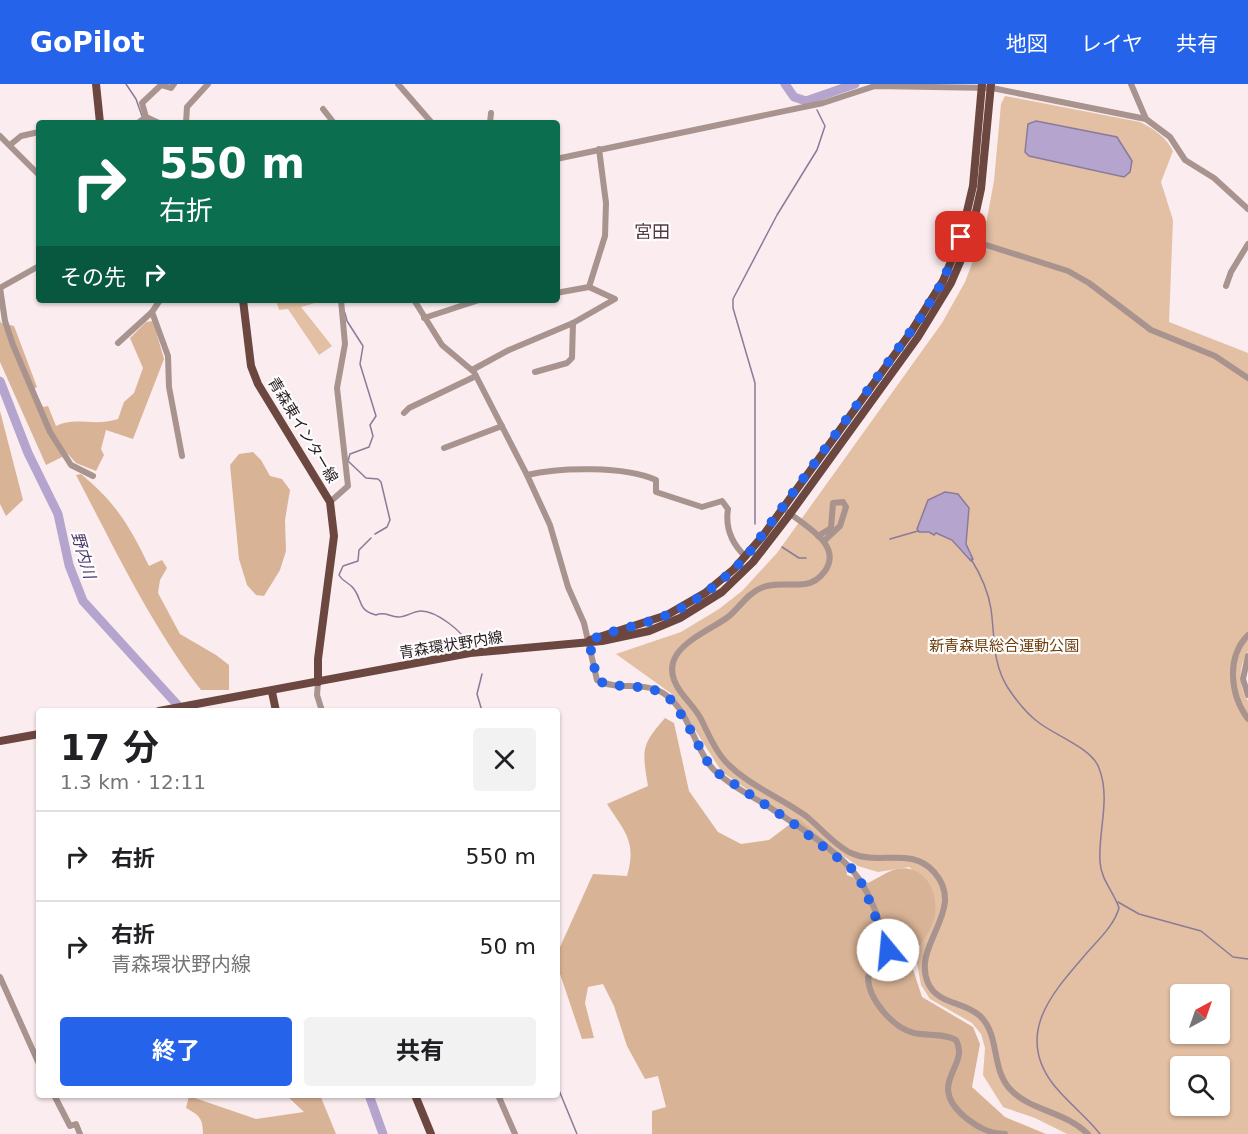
<!DOCTYPE html>
<html lang="ja">
<meta charset="utf-8">
<style>
body{margin:0;font-family:"DejaVu Sans","Noto Sans JP",sans-serif;background:#f2f2f2;color:#202124;height:100vh;display:flex;flex-direction:column;font-size:22px;white-space:nowrap}
*{box-sizing:border-box;margin:0}
p{font-size:20px;color:#757577}
.icon{flex:none;width:33px;height:33px;fill:none;stroke:currentColor;stroke-width:2;stroke-linecap:round;stroke-linejoin:round}
.map{position:relative;flex:1;overflow:hidden}
.drawer{position:absolute;left:36px;top:624px;width:524px;height:390px;display:flex;flex-direction:column;background:#fff;border-radius:6px;box-shadow:0 2px 4px #0004}
.drawer>*{flex:none}
.top-card{position:absolute;left:36px;top:36px;width:524px;height:183px;border-radius:6px;box-shadow:0 2px 4px #0004;background:#0b6e4f;color:#fff;overflow:hidden}
.needle{width:39px;rotate:40deg}
.controls{position:absolute;left:1170px;top:900px;display:grid;gap:12px}
.controls a{display:grid;place-items:center;width:60px;height:60px;border-radius:6px;background:#fff;box-shadow:0 2px 4px #0004;font-size:30px}
.pin{position:absolute;display:grid;place-items:center;width:51px;height:51px;color:#fff;margin:-26px;border-radius:12px;box-shadow:0 3px 9px #0006}
.me{position:absolute;width:66px;margin:-33px;rotate:343deg;stroke-linejoin:round;filter:drop-shadow(0 0 4px #0008)}
.turn{display:flex;align-items:center;gap:21px;height:126px;padding:0 24px;font-size:27px}
.turn .icon{width:78px;height:78px;stroke-width:2.5}
.turn b{display:block;font-size:42px;line-height:51px}
.then{display:flex;align-items:center;height:57px;padding:0 24px;background:#0003;gap:12px;font-size:22px}
.round{display:grid;place-items:center;flex:none;width:63px;height:63px;border-radius:6px;background:#f2f2f2}
.headline{display:flex;align-items:center;justify-content:space-between;height:102px;padding:0 24px}
h1{font-size:36px;font-weight:700;line-height:45px}
.primary-button{display:flex;gap:12px;margin-top:auto;padding:12px 24px}
.primary-button a{flex:1;height:69px;border-radius:6px;background:#2563eb;color:#fff;font-size:24px;font-weight:700;line-height:69px;text-align:center}
.primary-button a+a{background:#f2f2f2;color:#202124}
ul{padding:0;list-style:none}
li{display:flex;align-items:center;gap:18px;height:90px;padding:0 24px;border-top:2px solid #e0e0e0}
li div{flex:1}
li b{display:block;font-size:22px}
li em{font-style:normal}
header{display:flex;align-items:center;gap:36px;box-sizing:border-box;height:84px;padding:0 30px;background:#2563eb;color:#fff}
header strong{font-size:28px}
nav{display:flex;gap:33px;margin-inline-start:auto;font-size:21px}
.map>svg:first-child{display:block}
</style>
<header>
<strong>GoPilot</strong>
<nav><a>地図</a><a>レイヤ</a><a>共有</a></nav>
</header>
<div class="map">
<svg width="1248" height="1050" viewBox="0 0 1248 1050">
<rect width="100%" height="100%" fill="#faecef"/>
<g fill="#e3bfa3" fill-rule="evenodd">
<path d="M1005,12l135,26c14,7 26,15 33,29l-12,31 12,38 -4,102 79,31v298c-10,17 -10,34 0,50v433h-181l-32,-16 -32,-11 -20,-32 2,-27 -4,-14 -9,-11 -42,-24 -9,-14 -5,-27 15,-49 -11,-33 -11,-9 -31,5 -20,-6 -136,-94 -50,-78 -56,-40 65,-22 38,-23 23,-18 35,-38 165,-230 23,-41 20,-53 9,-48 7,-77zM1180,910h40v40h-40zM1180,982h40v40h-40z"/>
<polygon points="276,216 325,216 301,223 332,262 319,271 288,225 279,226"/>
</g>
<g fill="#d9b395">
<path d="M0,236l1,3 13,3 23,61 -3,2 9,18 5,-1 8,20c19,-10 38,1 62,-7l6,-17 10,-9 9,-25 -13,-30 16,-16 7,-1 11,38 -31,80 -27,-9 -5,19 3,6 -8,16 -20,-8 -8,-9 -22,11 -46,-103z"/>
<polygon points="0,327 23,416 6,432 0,420"/>
<polygon points="253,368 261,376 270,392 282,395 290,406 285,436 286,467 280,486 264,512 256,511 247,501 239,475 230,381 239,370"/>
<path d="M81,390c35,29 48,51 68,92l13,-6 5,8 -7,12 -2,13 22,41 36,21 13,10v25h-28c-51,-66 -86,-141 -125,-215z"/>
<path d="M665,634l9,5 15,68 29,41 23,12 28,-4 29,-22 47,40 2,17 21,8c8,-4 17,-10 25,-13 31,-10 48,24 41,49 -4,14 -16,29 -24,41l12,37 51,30 7,17 -8,43 33,30 41,17h-394v-23l14,-4 -8,-31 -13,3 -18,-33 -13,-40 -11,-22 -15,3 -3,16 9,35 -12,1 -25,-74 -1,-9 37,-82 34,2c10,-34 -2,-44 -20,-72l41,-18c-6,-36 -7,-41 17,-68z"/>
<path d="M286,1011h34l16,39h-133c0,-16 -4,-19 -17,-26l3,-12 67,23 48,-7z"/>
</g>
<g fill="#b5a5ce" stroke="#8a7b99" stroke-width="1.5">
<polygon points="1036,37 1117,53 1132,77 1130,88 1124,93 1029,72 1025,68 1028,40"/>
<polygon points="945,408 958,410 969,424 966,460 973,475 971,477 952,456 936,449 934,451 929,448 919,448 917,445 928,416"/>
</g>
<g fill="none" stroke-linecap="round" stroke-linejoin="round">
<g stroke="#8a7b99" stroke-width="1.5">
<polyline points="126,0 136,15 142,32"/>
<polyline points="812,15 813,17"/>
<polyline points="345,229 347,237 363,262 360,280 376,332 370,341 373,352 369,363 350,370 348,377 366,394 378,395 381,398 390,436 387,443 375,450"/>
<polyline points="755,440 755,299 733,224 733,215 777,131 817,66 825,42 817,26"/>
<path d="M371,454l-12,12 -1,11 -15,5 -4,9c4,7 11,8 15,14 9,12 3,21 22,26 9,-4 14,2 22,2 9,0 15,-6 23,-6 15,0 42,20 47,34"/>
<polyline points="890,455 918,447"/>
<polyline points="782,463 799,474 806,474"/>
<path d="M971,475c10,16 17,31 20,50 4,28 1,54 17,79 8,12 18,25 30,34 16,13 54,26 61,46 12,31 -1,62 1,94 1,18 14,30 19,46 -5,18 -22,33 -34,47 -33,38 -70,79 -32,129 14,18 33,32 47,50"/>
<polyline points="482,627 477,610 482,590"/>
<polyline points="1118,818 1139,830 1201,847 1233,873 1248,875"/>
<polyline points="556,999 577,1050"/>
</g>
<g stroke="#b5a5ce" stroke-width="9">
<polyline points="785,0 794,13 806,17 855,0"/>
<polyline points="0,297 28,369 58,430 69,481 83,517 183,627"/>
<polyline points="369,1011 383,1050"/>
</g>
<g stroke="#a8938e" stroke-width="6">
<polyline points="398,0 432,39"/>
<polyline points="1131,0 1146,35"/>
<polyline points="323,25 334,39"/>
<polyline points="138,39 146,33"/>
<polyline points="159,39 146,33 142,19 161,1 171,4 174,0"/>
<polyline points="186,39 187,23 208,0"/>
<polyline points="490,39 491,29"/>
<polyline points="0,52 39,91"/>
<polyline points="10,61 21,52 39,48"/>
<polyline points="556,75 823,19 875,2 992,4 1146,35 1170,53 1185,76 1214,94 1248,125"/>
<polyline points="961,153 1068,187 1089,199 1151,246 1215,272 1248,294"/>
<polyline points="1226,202 1231,188 1248,160"/>
<polyline points="589,203 605,152 606,119 599,65"/>
<polyline points="0,204 5,237 13,261 50,348 71,381 93,392"/>
<polyline points="0,204 39,182"/>
<path d="M414,216l28,45 32,27 53,103 23,50 18,62 16,36 13,57c20,11 46,1 66,13 27,17 30,54 50,76 15,15 35,25 53,36 28,19 74,46 93,74 13,19 21,44 29,67l-2,8 -18,23c0,22 25,51 46,56 14,3 30,0 42,7 15,27 -32,43 10,78 13,10 22,15 39,16"/>
<polyline points="152,228 168,272 169,303 182,372"/>
<polyline points="424,234 479,216"/>
<polyline points="118,259 152,228 160,216"/>
<polyline points="472,286 509,266 573,239 615,215 589,203 556,209"/>
<polyline points="535,288 567,279 572,274 573,239"/>
<polyline points="404,329 409,324 476,292"/>
<polyline points="444,364 502,342"/>
<path d="M527,391c33,-8 98,-9 129,5v12l46,15 20,-6 6,8c-3,19 3,34 18,48"/>
<polyline points="330,418 348,402 337,304 345,260 341,216"/>
<path d="M788,428c17,14 55,33 37,59 -5,7 -12,12 -20,13 -15,2 -31,-2 -44,4 -13,5 -22,20 -33,29 -23,17 -76,34 -48,74 7,10 15,17 21,28 7,14 13,30 24,42 22,24 55,36 81,55 15,12 28,29 45,37 28,13 60,-7 83,19 34,38 -23,72 -6,111 10,22 36,18 52,33 20,19 11,51 29,72 20,23 56,23 79,46"/>
<polyline points="818,452 831,444 833,419 843,418 846,423 840,442 824,457"/>
<path d="M1248,551c-22,22 -18,60 0,84"/>
<polyline points="1248,572 1243,595 1248,611"/>
<polyline points="318,598 317,611 322,627"/>
<polyline points="0,893 39,980"/>
<polyline points="54,1011 70,1042 76,1040 80,1050"/>
<polyline points="498,1011 515,1050"/>
</g>
<g stroke="#6b4740" stroke-width="8">
<polyline points="96,0 100,39"/>
<polyline points="243,216 251,282 258,300 330,418 334,452 318,575 318,598"/>
<polyline points="590,556 667,531 705,509 734,485 762,453 911,248 943,197 961,153 973,102 982,0"/>
<polyline points="272,608 276,627"/>
<polyline points="159,627 470,569 602,557 649,547 680,534 722,508 753,478 790,430 918,253 951,199 970,155 981,105 991,0"/>
<polyline points="0,657 39,650"/>
<polyline points="415,1011 431,1050"/>
</g>
</g>
<g fill="none" stroke-linecap="round" stroke-linejoin="round">
<path stroke="#2563eb" stroke-width="10" stroke-dasharray="0 18" d="M888,866l-24,-63 -13,-19 -61,-47 -71,-47 -12,-13 -22,-41 -15,-21 -19,-11 -43,-3 -11,-5 -8,-39c19,-10 41,-13 62,-20 37,-12 68,-36 95,-64l173,-237 24,-39 18,-44"/>
</g>
<g text-anchor="middle" stroke-width="4.5" stroke-linejoin="round" paint-order="stroke">
<g font-size="15" fill="#25191c" stroke="#fdfdfd">
<text transform="translate(303 346) rotate(59)" y="5">青森東インター線</text>
<text transform="translate(451 561) rotate(-9)" y="5">青森環状野内線</text>
</g>
<g font-size="15" fill="#6f3f0d" stroke="#fdfdfd">
<text x="1004" y="567">新青森県総合運動公園</text>
</g>
<g font-size="16" font-style="italic" fill="#4b3468" stroke="#fdfdfd">
<text transform="translate(84 471) rotate(74)" y="6">野内川</text>
</g>
<g font-size="18" fill="#543840" stroke="#fdfdfd">
<text x="652" y="154">宮田</text>
</g>
</g>
</svg>
<div class="controls">
<a><svg class="needle" viewBox="-14 -14 28 28"><path d="M0-13l5 13h-10z" fill="#e53935"/><path d="M0 13l5-13h-10z" fill="#757577"/></svg></a>
<a><svg class="icon" aria-label="search" viewBox="0 0 24 24"><circle cx="10" cy="10" r="6"/><path d="M15 15l6 6"/></svg></a>
</div>
<div class="pin" style="left:961px;top:153px;background:#d93025"><svg class="icon" aria-label="arrive" viewBox="0 0 24 24"><path d="M6 21V4h12l-3 4 3 4H6"/></svg></div>
<svg class="me" style="left:888px;top:866px" viewBox="-20 -20 40 40"><circle r="19" fill="#fff"/><path d="M0-13L10 11 0 6-10 11z" fill="#2563eb"/></svg>
<div class="top-card">
<div class="turn"><svg class="icon" aria-label="right" viewBox="0 0 24 24"><path d="M7 20v-9h11M14 6l5 5-5 5"/></svg><div><b>550 m</b>右折</div></div>
<div class="then">その先<svg class="icon" aria-label="right" viewBox="0 0 24 24"><path d="M7 20v-9h11M14 6l5 5-5 5"/></svg></div>
</div>
<section class="drawer">
<div class="headline"><div><h1>17 分</h1><p>1.3 km · 12:11</p></div><a class="round"><svg class="icon" aria-label="close" viewBox="0 0 24 24"><path d="M6 6l12 12M18 6L6 18"/></svg></a></div>
<ul>
<li><svg class="icon" aria-label="right" viewBox="0 0 24 24"><path d="M7 20v-9h11M14 6l5 5-5 5"/></svg><div><b>右折</b></div><em>550 m</em></li>
<li><svg class="icon" aria-label="right" viewBox="0 0 24 24"><path d="M7 20v-9h11M14 6l5 5-5 5"/></svg><div><b>右折</b><p>青森環状野内線</p></div><em>50 m</em></li>
</ul>
<div class="primary-button"><a>終了</a><a>共有</a></div>
</section>
</div>
